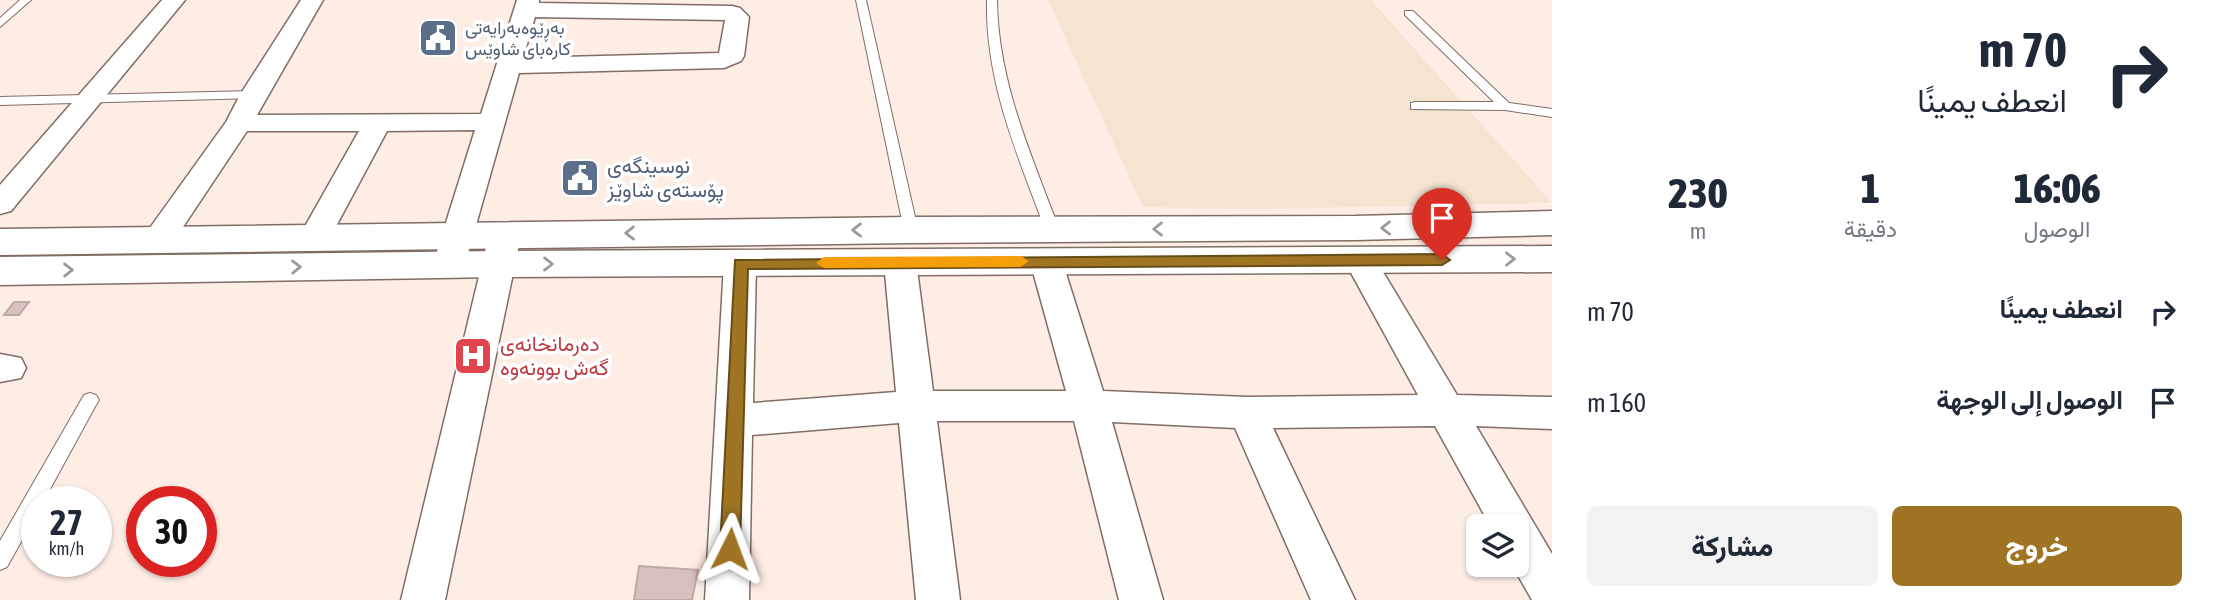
<!DOCTYPE html>
<html lang="ar">
<meta charset="utf-8">
<style>
body{margin:0;font-family:"Asap Condensed",Vazirmatn,sans-serif;background:#f2f2f3;color:#1f2937;direction:rtl;height:100vh;display:flex;flex-direction:column;font-size:26px;white-space:nowrap}
*{box-sizing:border-box;margin:0}
p{font-size:23px;color:#747a83}
.icon{flex:none;width:38px;height:38px;fill:none;stroke:currentColor;stroke-width:2;stroke-linecap:round;stroke-linejoin:round}
.map{position:relative;flex:1;overflow:hidden;direction:ltr}
.panel{display:flex;flex-direction:column;background:#fff;width:665px}
.panel>*{flex:none}
.guide{background:#fff;color:#1f2937;overflow:hidden}
.buttons{position:absolute;left:1466px;top:514px;display:grid;gap:14px}
.buttons a{display:grid;place-items:center;width:63px;height:63px;border-radius:10px;background:#fff;box-shadow:0 2px 5px #0004;font-size:35px}
.speed{position:absolute;left:21px;top:486px;display:flex;gap:14px;font-size:35px;font-weight:700;text-align:center}
.speed>*{display:grid;place-content:center;width:91px;height:91px;border-radius:50%;background:#fff;box-shadow:0 2px 5px #0004;line-height:1}
.speed small{font-size:18px;font-weight:400}
.speed .limit{border:10px solid #d22;background:#fff;color:#111}
.pin{position:absolute;display:grid;place-items:center;width:60px;height:60px;color:#fff;margin:-72px -30px;border-radius:50% 50% 50% 0;rotate:-45deg;box-shadow:0 0 7px #0007}
.pin .icon{rotate:45deg}
.me{position:absolute;width:77px;margin:-38px;rotate:3deg;stroke-linejoin:round;filter:drop-shadow(0 0 5px #0008)}
.turn{display:flex;align-items:center;gap:24px;height:147px;padding:0 35px;font-size:32px}
.turn .icon{width:91px;height:91px;stroke-width:2.5}
.turn b{display:block;font-size:49px;line-height:60px}
.eta{display:flex;justify-content:space-evenly;align-items:center;height:119px;text-align:center}
.eta b{font-size:42px;font-weight:800;line-height:49px}
.cta{display:flex;gap:14px;margin-top:auto;padding:14px 35px}
.cta a{flex:1;height:80px;border-radius:10px;background:#9f7524;color:#fff;font-size:28px;font-weight:800;line-height:80px;text-align:center}
.cta a+a{background:#f2f2f3;color:#1f2937}
ul{padding:0;list-style:none}
li{display:flex;align-items:center;gap:21px;height:91px;padding:0 35px}
li div{flex:1}
li b{display:block;font-size:26px}
li em{font-style:normal}
main{display:flex;flex:1;min-height:0}
.map>svg:first-child{display:block}
</style>
<main>
<section class="panel">
<div class="guide">
<div class="turn"><svg class="icon" aria-label="right" viewBox="0 0 24 24"><path d="M7 20v-9h11M14 6l5 5-5 5"/></svg><div><b>70 m</b>انعطف يمينًا</div></div>
</div>
<div class="eta">
<div><b>16:06</b><p>الوصول</p></div>
<div><b>1</b><p>دقيقة</p></div>
<div><b>230</b><p>m</p></div>
</div>
<ul>
<li><svg class="icon" aria-label="right" viewBox="0 0 24 24"><path d="M7 20v-9h11M14 6l5 5-5 5"/></svg><div><b>انعطف يمينًا</b></div><em>70 m</em></li>
<li><svg class="icon" aria-label="arrive" viewBox="0 0 24 24"><path d="M6 21V4h12l-3 4 3 4H6"/></svg><div><b>الوصول إلى الوجهة</b></div><em>160 m</em></li>
</ul>
<div class="cta"><a>خروج</a><a>مشاركة</a></div>
</section>
<div class="map">
<svg width="1552" height="600" viewBox="0 0 1552 600">
<rect width="100%" height="100%" fill="#feede5"/>
<polygon fill="#f3e5d1" points="1048,0 1371,0 1552,203 1255,209 1143,207"/>
<g fill="#d8c0bf" stroke="#bfa8a7" stroke-width="2">
<polygon points="14,302 29,302 19,315 4,315"/>
<polygon points="639,566 698,570 692,600 634,600"/>
</g>
<g fill="none" stroke-linecap="round" stroke-linejoin="round">
<defs>
<g id="lane">
<polygon points="20,0 31,0 0,27 0,18"/>
<polygon points="856,0 866,0 918,230 911,235 904,230"/>
<path d="M987,0h10c1,82 34,154 62,229l-2,4h-10l-2,-4c-28,-75 -60,-148 -58,-229z"/>
<polygon points="1405,11 1413,11 1509,103 1552,109 1552,117 1505,110 1411,109 1411,103 1415,102 1494,102 1405,15"/>
<polygon points="253,91 257,92 257,98 0,105 0,97"/>
<polygon points="90,393 96,395 99,400 96,405 43,502 37,502 37,513 7,567 0,570 0,541 84,395"/>
</g>
<g id="street">
<polygon points="162,0 185,0 11,211 0,214 0,185"/>
<path d="M301,0h22l-66,115 224,-1 36,-114h22v3l193,3 8,2 9,9 -5,39 -3,5 -17,7 -205,5 -54,191 -5,8 -11,4 -11,-4 -5,-8 42,-134 -88,1 -61,114 -11,3 -11,-3 -5,-8 60,-106h-112l-78,117 -11,3 -11,-3 -5,-8 5,-8 79,-110 14,-27zM535,17l190,3 -6,33 -196,5z"/>
<polygon points="505,224 516,227 521,235 445,600 401,600 489,235 494,227"/>
<polygon points="1360,248 1371,252 1457,395 1552,397 1552,429 1476,426 1552,554 1552,600 1532,600 1512,565 1517,565 1517,527 1491,527 1435,426 1273,428 1355,600 1311,600 1235,428 1112,422 1163,600 1119,600 1074,421 937,421 960,600 916,600 899,423 752,435 749,600 705,600 724,264 729,256 740,252 751,256 756,264 753,403 896,392 884,262 889,254 900,250 911,254 916,262 933,391 1066,391 1030,261 1035,253 1046,249 1057,253 1062,261 1103,391 1247,397 1418,395 1344,260 1349,252"/>
<polygon points="0,354 21,358 26,368 21,378 0,382"/>
</g>
<g id="secondary">
<polygon points="1552,211 1552,235 1355,240 911,243 0,255 0,229 911,217 1355,216"/>
<polygon points="1552,246 1552,272 499,277 0,285 0,257 499,251"/>
</g>
</defs>
<use href="#lane" stroke="#806d64" stroke-width="2"/>
<use href="#street" stroke="#806d64" stroke-width="3"/>
<use href="#secondary" stroke="#806d64" stroke-width="3"/>
<use href="#lane" fill="#fff" fill-rule="evenodd"/>
<use href="#street" fill="#fff" fill-rule="evenodd"/>
<use href="#secondary" fill="#fff" fill-rule="evenodd"/>
</g>
<defs><path id="oneway-chevron" d="M-2-3.5L2.5 0L-2 3.5" fill="none" stroke-width="1.6" stroke-linecap="round" stroke-linejoin="round" transform="scale(1.75)"/></defs>
<g stroke="#9f9a98">
<use href="#oneway-chevron" transform="translate(1386 228) rotate(179)"/>
<use href="#oneway-chevron" transform="translate(1158 229) rotate(180)"/>
<use href="#oneway-chevron" transform="translate(857 230) rotate(179)"/>
<use href="#oneway-chevron" transform="translate(630 233) rotate(179)"/>
<use href="#oneway-chevron" transform="translate(1510 259) rotate(-1)"/>
<use href="#oneway-chevron" transform="translate(548 264)"/>
<use href="#oneway-chevron" transform="translate(296 267) rotate(-1)"/>
<use href="#oneway-chevron" transform="translate(68 270) rotate(-1)"/>
</g>
<polygon fill="#9f7524" stroke="#674c17" stroke-width="2" points="1442,254 1450,260 1442,265 748,269 740,549 737,555 730,558 722,555 720,549 735,260"/>
<polygon fill="#f59e0b" points="1021,256 1029,261 1021,267 824,268 816,263 824,257"/>
<defs>
<symbol id="civic-square" viewBox="-11 -11 22 22"><rect x="-9" y="-9" width="18" height="18" rx="4" fill="#5c6f8a" stroke="#fff"/><path d="M-.6-6.5H3V-4.5H.6V-3L4-1V1h2V6H-6V1h2V-1L-.6-3ZM-1.2 2.5V6h2.4V2.5Z" fill="#fff"/></symbol>
<symbol id="hospital-square" viewBox="-11 -11 22 22"><rect x="-9" y="-9" width="18" height="18" rx="4" fill="#e0444e" stroke="#fff"/><path d="M-5-5h3v3.5h4V-5h3V5h-3V1.5h-4V5h-3Z" fill="#fff"/></symbol>
</defs>
<g fill-rule="evenodd">
<use href="#civic-square" x="416" y="16" width="44" height="44"/>
<use href="#civic-square" x="558" y="156" width="44" height="44"/>
<use href="#hospital-square" x="451" y="334" width="44" height="44"/>
</g>
<g text-anchor="middle" stroke-width="7" stroke-linejoin="round" paint-order="stroke">
<g font-size="18" fill="#4e5e75" stroke="#fff" text-anchor="start">
<text x="465" y="34">بەڕێوەبەرایەتی<tspan x="465" dy="21">کارەبای شاوێس</tspan></text>
</g>
<g font-size="21" fill="#4e5e75" stroke="#fff" text-anchor="start">
<text x="607" y="173">نوسینگەی<tspan x="607" dy="24">پۆستەی شاوێز</tspan></text>
</g>
<g font-size="21" fill="#be3a42" stroke="#fff" text-anchor="start">
<text x="500" y="351">دەرمانخانەی<tspan x="500" dy="24">گەش بوونەوە</tspan></text>
</g>
</g>
</svg>
<div class="buttons">
<a><svg class="icon" aria-label="layers" viewBox="0 0 24 24"><path d="M12 4l9 5-9 5-9-5zM3 14l9 5 9-5"/></svg></a>
</div>
<div class="speed"><div>27<small>km/h</small></div><div class="limit">30</div></div>
<div class="pin" style="left:1442px;top:260px;background:#d93025"><svg class="icon" aria-label="arrive" viewBox="0 0 24 24"><path d="M6 21V4h12l-3 4 3 4H6"/></svg></div>
<svg class="me" style="left:730px;top:549px" viewBox="-20 -20 40 40"><path d="M0-17L14 15 0 8-14 15z" fill="#9f7524" stroke="#fff" stroke-width="4"/></svg>
</div>
</main>
